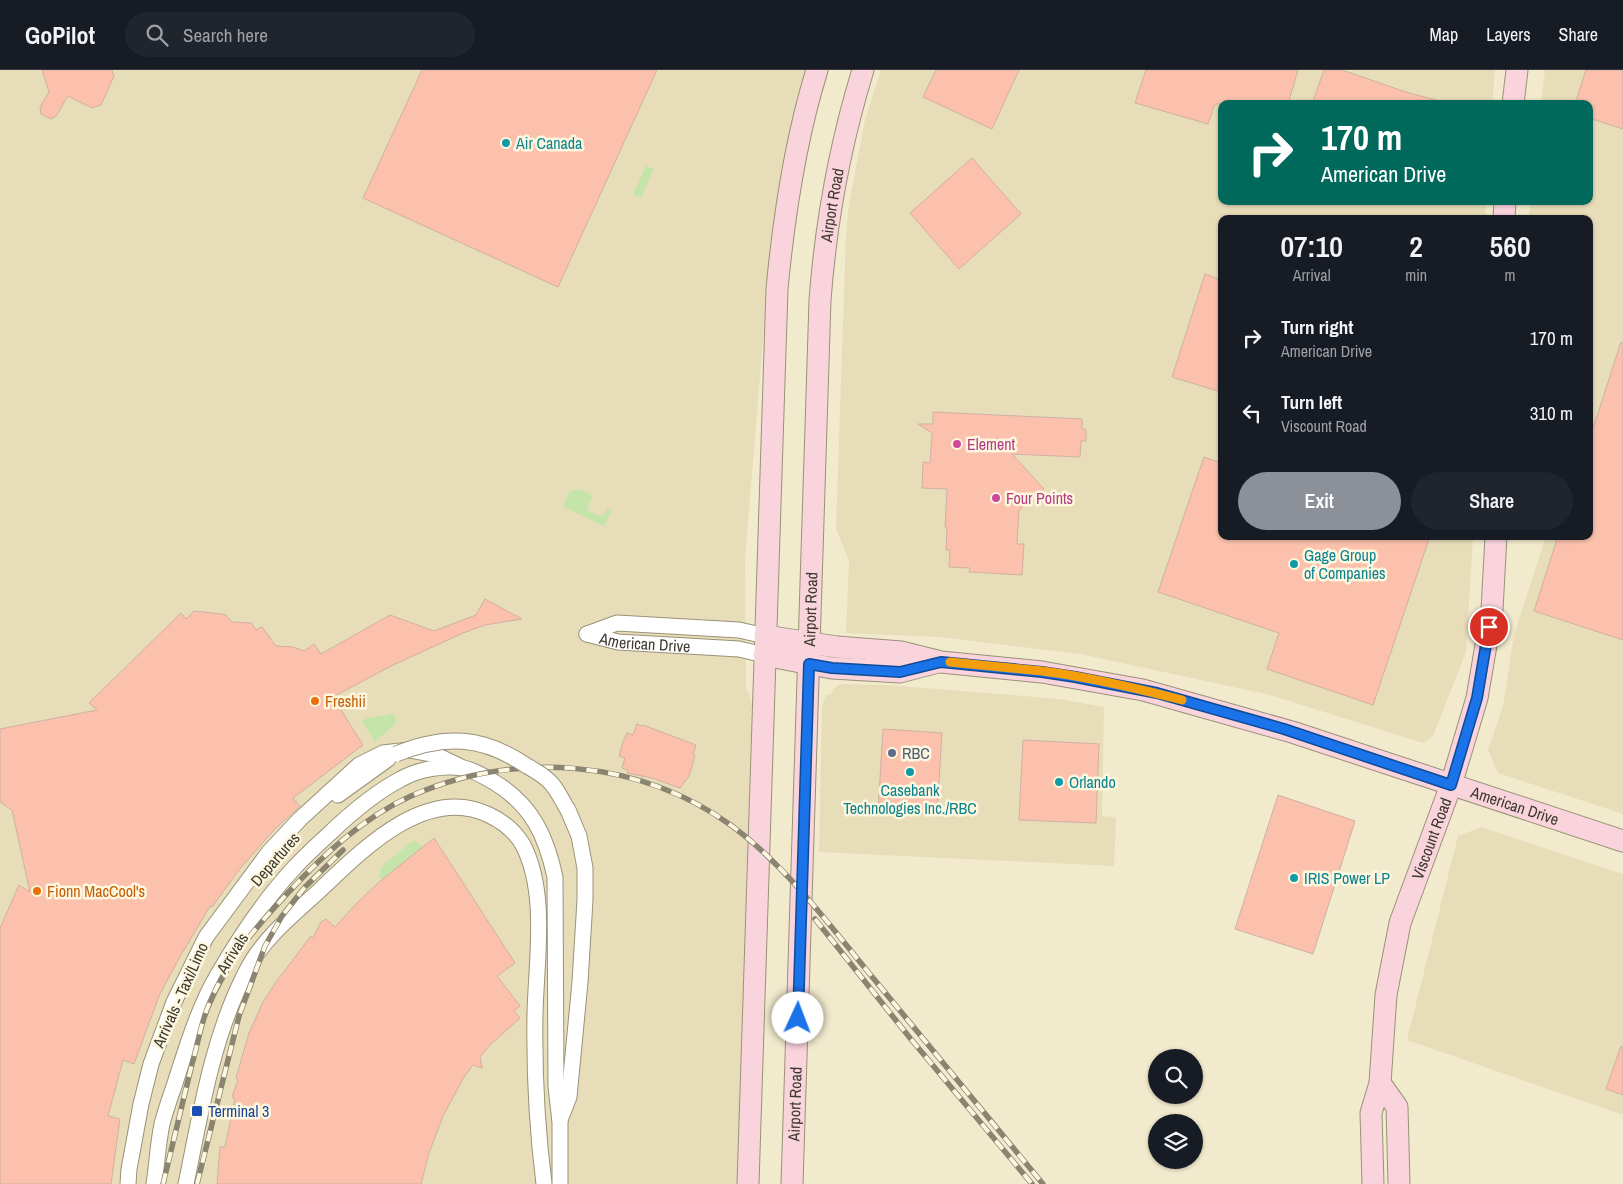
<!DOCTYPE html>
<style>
body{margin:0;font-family:"Archivo Narrow",sans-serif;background:#20242c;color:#f1f3f6;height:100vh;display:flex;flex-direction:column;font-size:19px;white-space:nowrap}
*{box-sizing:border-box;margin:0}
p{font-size:16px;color:#9ea1a6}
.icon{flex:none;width:28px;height:28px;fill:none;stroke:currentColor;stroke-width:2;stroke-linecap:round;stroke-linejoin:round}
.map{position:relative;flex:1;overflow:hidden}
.side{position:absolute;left:1218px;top:145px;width:375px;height:325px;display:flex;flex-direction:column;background:#171b24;border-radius:10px;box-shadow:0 1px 4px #0004}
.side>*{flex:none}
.top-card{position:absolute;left:1218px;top:30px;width:375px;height:105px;border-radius:10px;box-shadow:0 1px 4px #0004;background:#00695c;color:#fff;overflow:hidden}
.tools{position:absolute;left:1148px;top:979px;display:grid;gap:10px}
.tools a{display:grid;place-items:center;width:55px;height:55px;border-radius:50%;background:#171b24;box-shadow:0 1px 4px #0004;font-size:25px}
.pin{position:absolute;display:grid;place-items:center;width:42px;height:42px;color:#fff;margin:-21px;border:2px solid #fff;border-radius:50%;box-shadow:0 1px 5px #0007}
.me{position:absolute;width:55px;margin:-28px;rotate:2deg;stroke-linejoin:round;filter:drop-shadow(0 0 4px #0008)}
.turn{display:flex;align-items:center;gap:18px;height:105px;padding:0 20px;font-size:22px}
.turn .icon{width:65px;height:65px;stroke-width:2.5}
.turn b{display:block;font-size:35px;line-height:42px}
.eta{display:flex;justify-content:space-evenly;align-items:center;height:85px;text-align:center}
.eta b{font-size:30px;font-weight:600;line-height:35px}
.primary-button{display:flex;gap:10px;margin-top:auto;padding:10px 20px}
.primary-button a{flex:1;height:58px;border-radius:30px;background:#8c9099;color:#fff;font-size:20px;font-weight:600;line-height:58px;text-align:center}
.primary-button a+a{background:#20242c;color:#f1f3f6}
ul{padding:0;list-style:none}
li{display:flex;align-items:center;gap:15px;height:75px;padding:0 20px}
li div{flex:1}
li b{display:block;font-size:19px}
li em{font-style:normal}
header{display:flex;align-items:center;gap:30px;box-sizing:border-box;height:70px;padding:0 25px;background:#171b24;border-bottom:1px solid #363941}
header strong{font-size:24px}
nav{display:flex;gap:28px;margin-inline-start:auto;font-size:18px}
.search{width:350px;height:45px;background:#20242c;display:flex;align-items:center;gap:12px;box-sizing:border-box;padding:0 18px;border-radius:28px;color:#9ea1a6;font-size:19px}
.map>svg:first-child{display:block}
</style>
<header>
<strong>GoPilot</strong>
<div class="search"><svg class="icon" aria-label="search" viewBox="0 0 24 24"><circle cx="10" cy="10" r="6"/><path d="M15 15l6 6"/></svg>Search here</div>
<nav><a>Map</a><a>Layers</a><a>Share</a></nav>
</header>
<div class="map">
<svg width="1623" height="1114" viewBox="0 0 1623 1114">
<rect width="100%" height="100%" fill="#f2eacd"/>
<g fill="#e8ddb9">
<polygon points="0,0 806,0 785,87 772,162 745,488 746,619 750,625 752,635 737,1114 0,1114"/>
<polygon points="881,0 1495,0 1492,34 1221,34 1221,131 1486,131 1485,149 1221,149 1221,466 1473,466 1466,582 1433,666 1423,673 1270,625 1080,584 940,567 846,563 849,491 836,459 846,165 849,134 865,50"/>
<polygon points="1545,0 1623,0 1623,744 1498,703 1488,680 1503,636 1514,565 1546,466 1589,466 1589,149 1529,149 1530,131 1589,131 1589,34 1541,34"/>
<polygon points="840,614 888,615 1024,626 1059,629 1104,637 1102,746 1116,747 1114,796 819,782 822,638 826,624 831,624 835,618"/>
<polygon points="1482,757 1623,804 1623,1045 1407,970 1458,766"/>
</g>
<g fill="#c4e4a9">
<polygon points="646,96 654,99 641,128 633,125"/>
<polygon points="579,419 590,424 592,427 587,440 602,447 607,439 612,441 604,456 563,437 569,422"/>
<path d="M393,643l4,7 -4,6 -18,16 -13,-21c9,-7 21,-3 31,-8z"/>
<polygon points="414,770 423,777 382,810 379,806 380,800 384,794"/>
</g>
<g fill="#fbc1ac" stroke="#cfb0a5">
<polygon points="42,0 112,0 114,6 101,35 92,38 68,26 56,46 51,49 41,44 40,37 49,22"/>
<polygon points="422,0 657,0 558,217 363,128"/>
<polygon points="936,0 1019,0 992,59 923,27"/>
<polygon points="1146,0 1298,0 1288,34 1215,34 1208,54 1135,33"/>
<polygon points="1324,0 1342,0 1409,23 1440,31 1439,34 1312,34"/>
<polygon points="1586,0 1623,0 1623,59 1589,48 1589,34 1575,34"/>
<polygon points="972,88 1021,144 959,199 910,143"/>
<polygon points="1205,204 1221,210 1221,322 1172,307"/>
<polygon points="1621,272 1623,273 1623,570 1534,541 1558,466 1589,466 1589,371"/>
<polygon points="933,342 1082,349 1082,359 1086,359 1086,371 1081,371 1080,387 1012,384 1044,419 1019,440 1017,474 1024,474 1022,505 969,502 970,498 949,497 950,480 946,480 947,457 945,457 947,419 922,418 923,392 930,393 932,363 918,354 933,354"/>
<polygon points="1204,387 1221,393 1221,466 1430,466 1373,635 1267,599 1279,563 1158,522"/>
<polygon points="485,529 522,549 485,555 463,563 391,596 333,627 363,675 293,728 300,736 273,761 239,800 212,837 210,836 177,892 159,926 134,994 123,990 108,1046 120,1049 111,1114 0,1114 0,858 19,815 30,822 12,740 0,732 0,659 97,640 89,633 181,543 186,549 194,541 222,544 226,545 232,552 251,553 256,560 262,557 276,576 293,577 304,581 314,574 321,584 390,545 434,561 476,545"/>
<polygon points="637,654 642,656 643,655 696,675 693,684 695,685 692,697 689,706 680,718 652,708 627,703 628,700 622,698 625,688 619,686 623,672 627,663 633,665"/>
<polygon points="883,659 942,663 937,745 878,741"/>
<polygon points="1023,670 1099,674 1096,753 1019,750"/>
<polygon points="1278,725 1355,751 1313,884 1235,859"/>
<polygon points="434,768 515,893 497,906 520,936 514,941 520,948 490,975 480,987 482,998 473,995 464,1007 443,1046 429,1083 421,1114 217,1114 220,1077 225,1077 235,1029 232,1027 238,1010 236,1008 249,963 263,932 276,912 311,866 313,868 321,852 326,849 335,857 356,834 379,812"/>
<polygon points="1621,976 1623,977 1623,1025 1606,1019"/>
</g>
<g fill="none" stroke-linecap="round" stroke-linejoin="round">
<defs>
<g id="street">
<polyline points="587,564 617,553 739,560 765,566"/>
<path id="s1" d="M587,564l31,8 121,7 25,6"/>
<polyline points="338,725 388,689"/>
<polyline points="560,1050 569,1027 580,912 585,830 585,798 579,766 568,740"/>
<polyline points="128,1114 129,1099 141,1034 151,994 174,932 206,867 269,782 300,749 359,695 383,683 409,680 436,685 461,697"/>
<path d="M154,1114c3,-20 4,-41 8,-60 4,-16 10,-31 15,-47 11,-34 22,-70 40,-101 22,-38 47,-76 77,-108 11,-12 23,-23 35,-34 22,-21 45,-41 72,-55 18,-10 42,-14 62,-11 11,2 22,9 31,14 38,23 52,54 61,95l1,210 4,35v62"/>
<path d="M186,1114c15,-72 26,-146 60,-212 16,-33 47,-57 74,-82 41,-39 106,-106 169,-75 15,7 26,16 34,30 25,48 13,117 12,169 -1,57 2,114 9,170"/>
</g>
<g id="secondary">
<polyline points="1513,34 1517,0"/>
<polyline points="1504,149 1505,131"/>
<path id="s2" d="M765,566l72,11 64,5 40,10 101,10 101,18 149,42 331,109"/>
<polyline points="764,585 832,598 900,602 938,592"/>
<polyline points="1380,1013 1397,1037 1399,1114"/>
<path d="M748,1114l29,-895c7,-74 18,-148 40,-219"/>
<path id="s3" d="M792,1114l28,-884c6,-79 20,-155 43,-230"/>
<path id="s4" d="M1373,1114l-2,-71 9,-30 6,-88 14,-72 51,-138 26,-87 15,-88 4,-74"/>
</g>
</defs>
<use href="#street" stroke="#999277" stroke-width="17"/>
<use href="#secondary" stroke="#999277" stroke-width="23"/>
<use href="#street" stroke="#fff" stroke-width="15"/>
<use href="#secondary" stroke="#f9d4dd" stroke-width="21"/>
<defs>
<g id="rail">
<polyline points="815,849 910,968 1032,1114"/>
<path d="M163,1114c10,-40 19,-80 29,-120 6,-20 9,-43 18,-62 17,-41 45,-74 75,-106 36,-39 77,-78 126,-100 104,-46 229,-37 321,30 54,40 95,96 137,147 58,70 116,141 174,211"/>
<polyline points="197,1114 239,946 265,876 282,846 305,817 343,780"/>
</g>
</defs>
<use href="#rail" stroke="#8a8471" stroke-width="5.5"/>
<use href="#rail" stroke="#fef7e0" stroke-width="4" stroke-dasharray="11" stroke-linecap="butt"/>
<defs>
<path id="street-bridge" d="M396,684c49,-20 87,-18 131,12 7,4 16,9 22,15 8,7 13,20 19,29"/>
</defs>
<use href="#street-bridge" stroke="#999277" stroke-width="17" stroke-linecap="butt"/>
<use href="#street-bridge" stroke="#fff" stroke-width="15"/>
</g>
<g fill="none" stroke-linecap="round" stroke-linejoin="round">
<defs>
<polyline id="route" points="798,948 809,594 832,598 900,602 941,592 1042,602 1075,607 1157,623 1284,659 1451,715 1477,628 1489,557"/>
</defs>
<use href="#route" stroke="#114b97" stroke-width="12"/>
<use href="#route" stroke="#1a73e8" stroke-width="9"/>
<path stroke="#f59e0b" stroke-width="9" d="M950,592c30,3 61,6 92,9 47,6 94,17 140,29"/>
</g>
<g fill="#0f9aa8" stroke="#fef7e0" stroke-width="2">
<circle cx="506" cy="73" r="5"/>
<circle cx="1294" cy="494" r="5"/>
<circle cx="910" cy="702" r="5"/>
<circle cx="1059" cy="712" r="5"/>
<circle cx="1294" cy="808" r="5"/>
</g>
<g fill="#d1479c" stroke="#fef7e0" stroke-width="2">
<circle cx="957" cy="374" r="5"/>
<circle cx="996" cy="428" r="5"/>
</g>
<g fill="#e8710a" stroke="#fef7e0" stroke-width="2">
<circle cx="315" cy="631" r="5"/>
<circle cx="37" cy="821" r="5"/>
</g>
<circle fill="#5c6f8a" stroke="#fef7e0" stroke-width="2" cx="892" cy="683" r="5"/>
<rect fill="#1a4fb4" stroke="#fef7e0" stroke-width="2" x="191" y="1035" width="12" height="12" rx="2.5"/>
<g text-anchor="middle" stroke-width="5" stroke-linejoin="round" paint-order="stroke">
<g font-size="16" fill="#0d838f" stroke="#fef7e0" text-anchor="start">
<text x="516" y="79">Air Canada</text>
<text x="1304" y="491">Gage Group<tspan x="1304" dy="18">of Companies</tspan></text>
<text x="1069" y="718">Orlando</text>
<text x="910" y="726" text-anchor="middle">Casebank<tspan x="910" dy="18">Technologies Inc./RBC</tspan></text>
<text x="1304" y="814">IRIS Power LP</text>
</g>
<g font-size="16" fill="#3d392e" stroke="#fef7e0">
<text dy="6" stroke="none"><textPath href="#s3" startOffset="980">Airport Road</textPath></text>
<text dy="6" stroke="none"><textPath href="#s3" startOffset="575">Airport Road</textPath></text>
<text dy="6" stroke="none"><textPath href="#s1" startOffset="59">American Drive</textPath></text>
<text dy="6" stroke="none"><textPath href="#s2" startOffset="772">American Drive</textPath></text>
<text dy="6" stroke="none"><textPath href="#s4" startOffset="354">Viscount Road</textPath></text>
<text transform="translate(275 789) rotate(-49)" y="6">Departures</text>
<text transform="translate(232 883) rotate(-58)" y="6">Arrivals</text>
<text transform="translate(180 925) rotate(-66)" y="6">Arrivals - Taxi/Limo</text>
<text dy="6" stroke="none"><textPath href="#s3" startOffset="80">Airport Road</textPath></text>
</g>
<g font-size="16" fill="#b23c85" stroke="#fef7e0" text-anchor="start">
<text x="967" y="380">Element</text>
<text x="1006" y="434">Four Points</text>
</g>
<g font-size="16" fill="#c56008" stroke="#fef7e0" text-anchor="start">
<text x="325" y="637">Freshii</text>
<text x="47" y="827">Fionn MacCool's</text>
</g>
<g font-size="16" fill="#4e5e75" stroke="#fef7e0" text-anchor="start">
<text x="902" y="689">RBC</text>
</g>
<g font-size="16" fill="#164399" stroke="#fef7e0" text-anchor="start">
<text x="208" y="1047">Terminal 3</text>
</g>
</g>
</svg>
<div class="tools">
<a><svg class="icon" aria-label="search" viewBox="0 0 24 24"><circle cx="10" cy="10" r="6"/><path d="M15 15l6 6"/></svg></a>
<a><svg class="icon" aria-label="layers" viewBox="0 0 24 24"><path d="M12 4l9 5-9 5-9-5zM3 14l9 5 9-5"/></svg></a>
</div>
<div class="pin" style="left:1489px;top:557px;background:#d93025"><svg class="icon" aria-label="arrive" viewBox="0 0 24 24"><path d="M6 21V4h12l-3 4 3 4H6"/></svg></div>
<svg class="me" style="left:798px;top:948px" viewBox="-20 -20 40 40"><circle r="19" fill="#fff"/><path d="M0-13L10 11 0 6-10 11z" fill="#1a73e8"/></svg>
<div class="top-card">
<div class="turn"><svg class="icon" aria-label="right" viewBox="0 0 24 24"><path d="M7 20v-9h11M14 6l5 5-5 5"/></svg><div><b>170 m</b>American Drive</div></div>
</div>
<section class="side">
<div class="eta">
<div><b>07:10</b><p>Arrival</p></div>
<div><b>2</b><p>min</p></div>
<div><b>560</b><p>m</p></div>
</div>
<ul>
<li><svg class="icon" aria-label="right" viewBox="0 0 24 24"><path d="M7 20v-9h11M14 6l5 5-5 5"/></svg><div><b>Turn right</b><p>American Drive</p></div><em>170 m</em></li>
<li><svg class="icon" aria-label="left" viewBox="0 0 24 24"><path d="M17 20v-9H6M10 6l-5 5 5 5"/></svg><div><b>Turn left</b><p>Viscount Road</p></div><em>310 m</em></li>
</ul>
<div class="primary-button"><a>Exit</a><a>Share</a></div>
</section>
</div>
